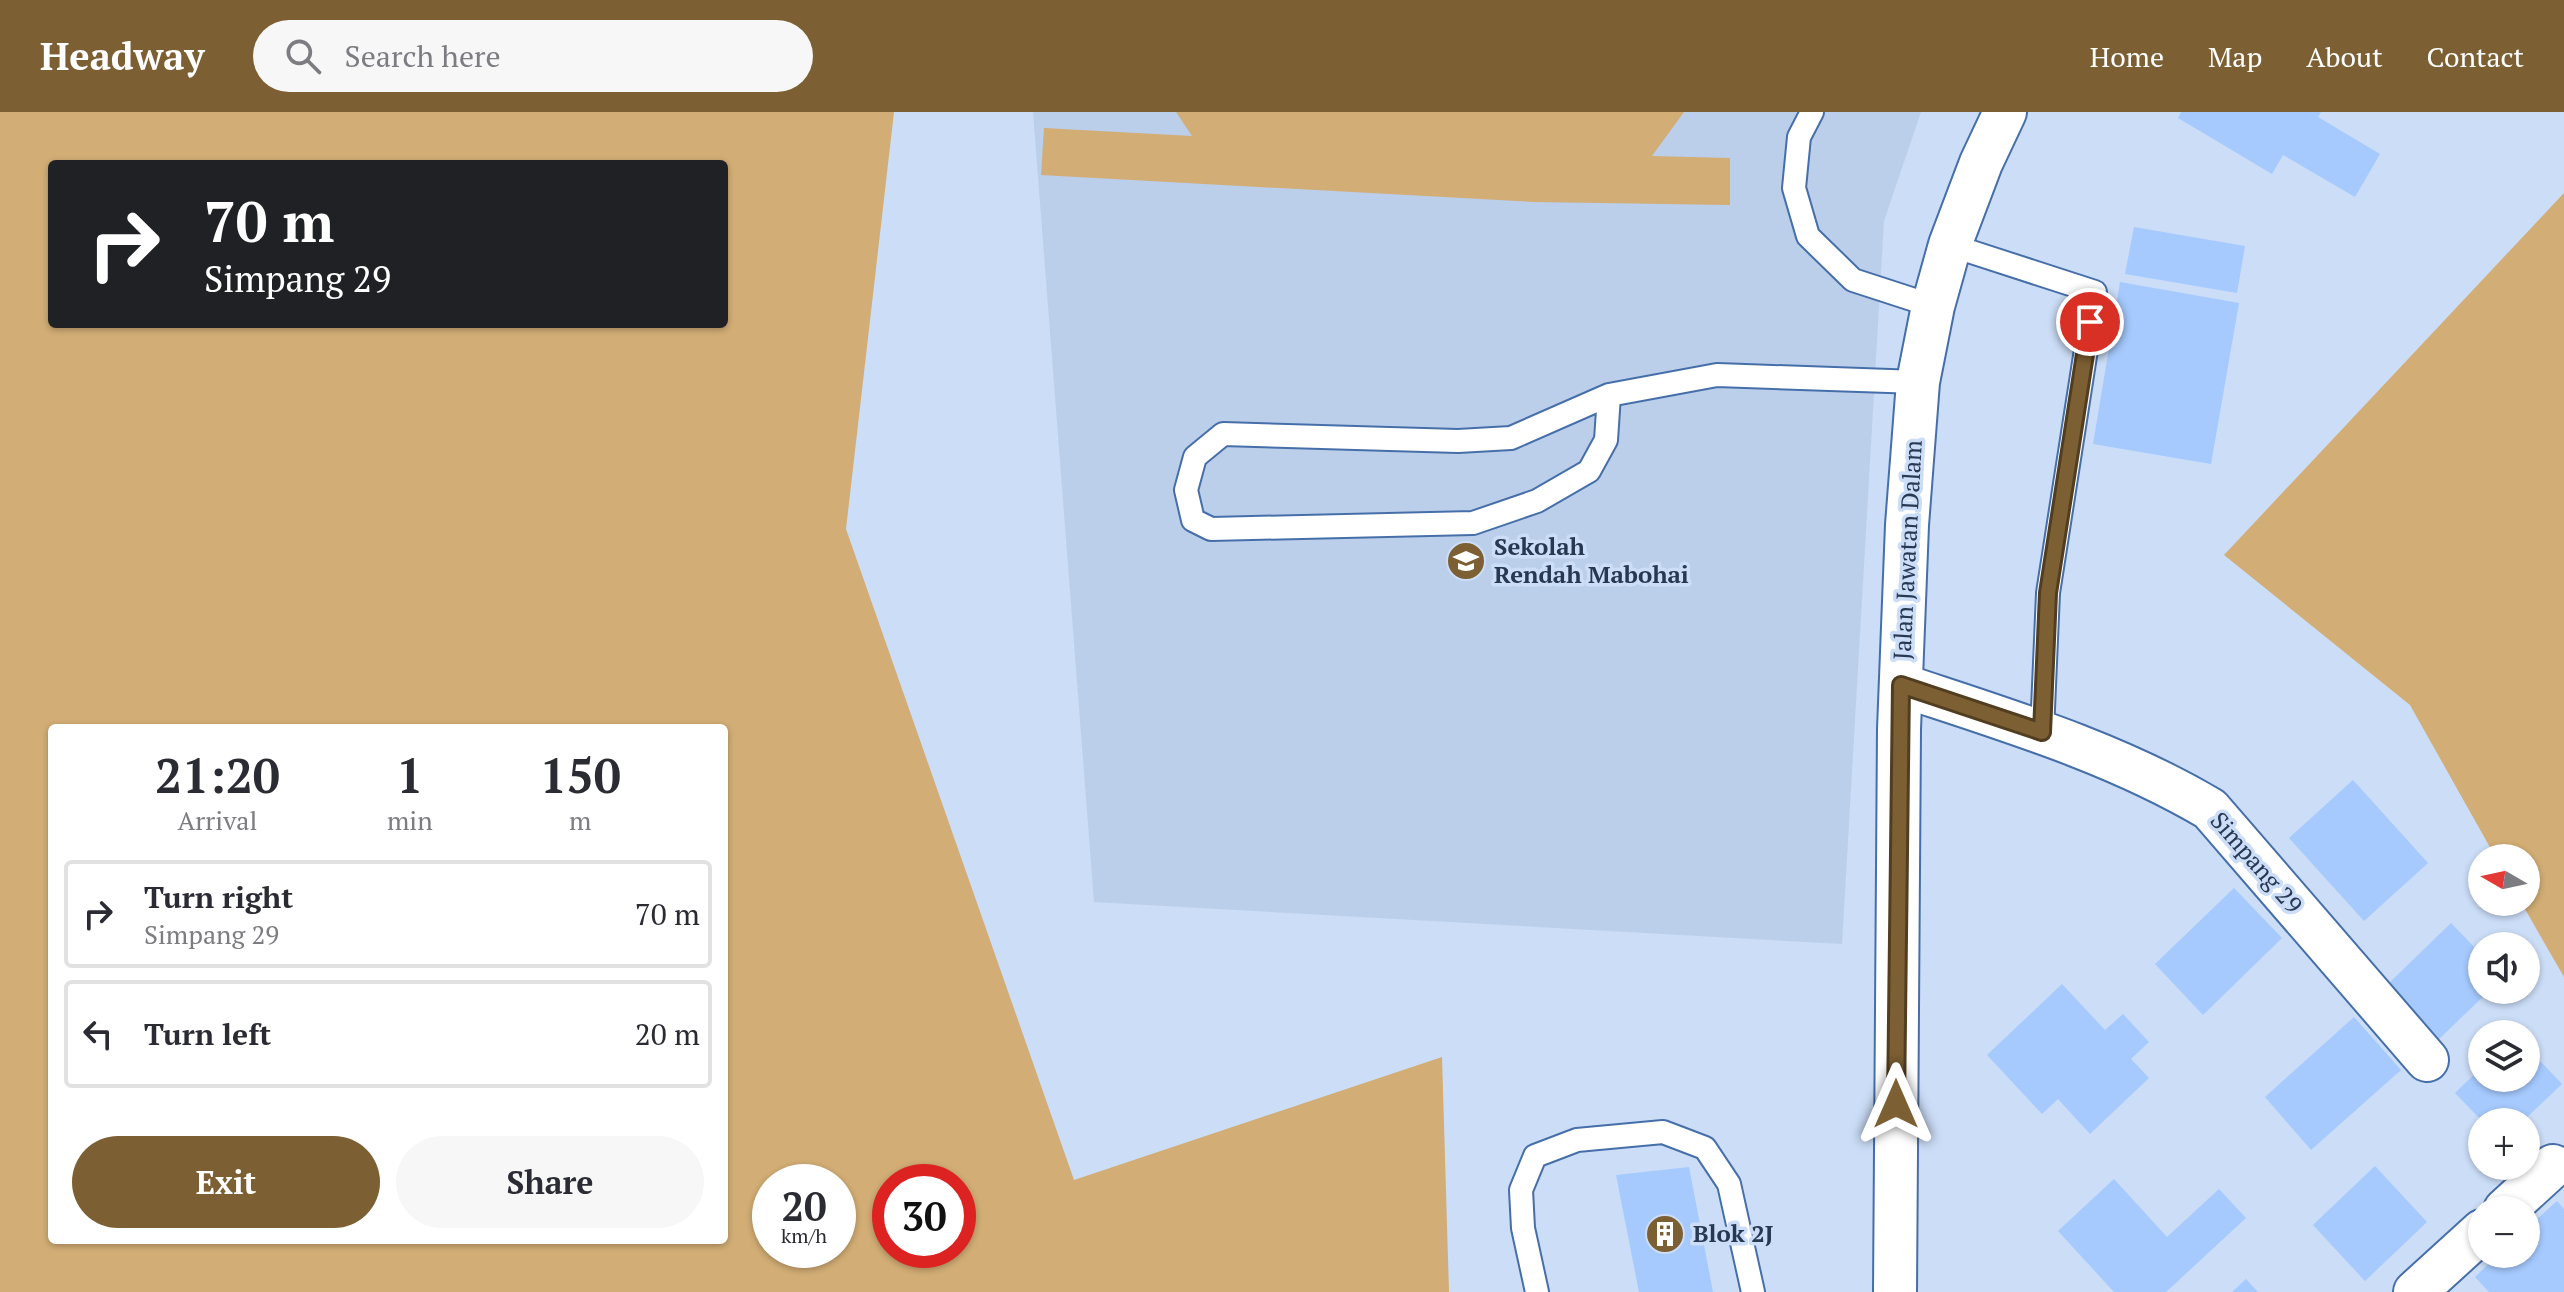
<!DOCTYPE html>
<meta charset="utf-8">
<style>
body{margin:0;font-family:"PT Serif",serif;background:#f7f7f7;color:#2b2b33;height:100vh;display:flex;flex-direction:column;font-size:30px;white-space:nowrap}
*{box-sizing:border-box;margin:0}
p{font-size:26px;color:#7c7c81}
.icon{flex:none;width:44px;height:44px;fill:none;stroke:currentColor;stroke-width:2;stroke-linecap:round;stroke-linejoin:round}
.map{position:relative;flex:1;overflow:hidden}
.panel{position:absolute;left:48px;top:612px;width:680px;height:520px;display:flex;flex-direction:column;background:#fff;border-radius:8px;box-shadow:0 2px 6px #0004}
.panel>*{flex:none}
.top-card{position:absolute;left:48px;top:48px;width:680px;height:168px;border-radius:8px;box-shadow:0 2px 6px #0004;background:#202124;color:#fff;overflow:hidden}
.needle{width:52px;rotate:279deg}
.fabs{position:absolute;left:2468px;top:732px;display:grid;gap:16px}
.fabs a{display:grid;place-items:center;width:72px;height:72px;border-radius:50%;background:#fff;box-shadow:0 2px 6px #0004;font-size:40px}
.speed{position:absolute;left:752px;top:1052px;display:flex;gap:16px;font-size:40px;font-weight:700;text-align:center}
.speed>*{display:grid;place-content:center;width:104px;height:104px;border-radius:50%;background:#fff;box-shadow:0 2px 6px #0004;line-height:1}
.speed small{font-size:20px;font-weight:400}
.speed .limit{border:12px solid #d22;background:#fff;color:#111}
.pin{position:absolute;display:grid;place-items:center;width:68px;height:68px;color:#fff;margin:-34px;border:4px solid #fff;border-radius:50%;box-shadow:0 2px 8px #0007}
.me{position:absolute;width:88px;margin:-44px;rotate:0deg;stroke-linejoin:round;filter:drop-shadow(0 0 6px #0008)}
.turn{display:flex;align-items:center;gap:28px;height:168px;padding:0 24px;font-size:36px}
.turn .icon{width:104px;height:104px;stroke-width:2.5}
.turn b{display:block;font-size:56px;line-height:68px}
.eta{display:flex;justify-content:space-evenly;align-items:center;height:136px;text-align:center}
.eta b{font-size:48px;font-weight:700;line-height:56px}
.button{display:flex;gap:16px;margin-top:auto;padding:16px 24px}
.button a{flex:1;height:92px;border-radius:48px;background:#7c5f32;color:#fff;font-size:32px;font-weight:700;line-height:92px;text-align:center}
.button a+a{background:#f7f7f7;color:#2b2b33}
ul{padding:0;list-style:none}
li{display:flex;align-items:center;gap:24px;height:108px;margin:0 16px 12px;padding:0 8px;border:4px solid #e1e1e2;border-radius:8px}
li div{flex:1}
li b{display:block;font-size:30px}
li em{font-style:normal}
header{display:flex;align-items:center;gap:48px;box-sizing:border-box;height:112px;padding:0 40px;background:#7c5f32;color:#fff}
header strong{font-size:38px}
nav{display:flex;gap:44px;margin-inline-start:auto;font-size:28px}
.search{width:560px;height:72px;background:#f7f7f7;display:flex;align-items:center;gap:20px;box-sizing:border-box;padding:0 28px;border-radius:44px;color:#7c7c81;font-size:30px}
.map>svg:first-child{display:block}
</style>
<header>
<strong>Headway</strong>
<div class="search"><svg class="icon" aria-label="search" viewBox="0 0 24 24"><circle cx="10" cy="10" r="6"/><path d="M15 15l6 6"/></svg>Search here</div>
<nav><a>Home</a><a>Map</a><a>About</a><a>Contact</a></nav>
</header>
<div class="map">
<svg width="2564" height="1180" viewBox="0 0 2564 1180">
<rect width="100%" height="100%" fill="#cbddf7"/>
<polygon fill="#bbcfeb" points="1033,0 1921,0 1884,109 1842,832 1094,790"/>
<g fill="#d2ad75" fill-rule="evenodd">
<path d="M0,0h894l-48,417 228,651 368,-123 7,235h-1449zM52,52h672v160h-672zM52,616h672v512h-672zM770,1070h68v68h-68zM890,1070h68v68h-68z"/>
<polygon points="1176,0 1684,0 1652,44 1730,46 1730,93 1533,90 1041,63 1044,16 1192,24"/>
<polygon points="2564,81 2564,865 2521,790 2526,790 2526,746 2496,746 2410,593 2224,443"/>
</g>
<g fill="#a6cafe">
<polygon points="2181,0 2321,0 2318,5 2380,42 2355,85 2283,43 2272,62 2178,6"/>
<polygon points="2134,115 2245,134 2237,181 2125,162"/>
<polygon points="2120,170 2239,191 2211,352 2093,332"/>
<polygon points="2353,668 2428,751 2364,809 2289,726"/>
<polygon points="2234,776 2282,826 2203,903 2155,852"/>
<polygon points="2451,811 2482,843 2482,878 2490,878 2438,928 2386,874"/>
<polygon points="2062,872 2105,918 2123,902 2149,930 2131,947 2149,966 2090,1022 2058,987 2042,1002 1987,943"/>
<polygon points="2354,905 2401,958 2311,1038 2265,985"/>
<polygon points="2526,934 2562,972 2522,1010 2483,1010 2455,981 2482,955 2482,966 2526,966"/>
<polygon points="2375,1054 2427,1110 2365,1169 2313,1113"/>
<polygon points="1689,1055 1713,1180 1639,1180 1616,1063"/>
<polygon points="2114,1067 2167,1125 2219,1077 2246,1106 2166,1180 2114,1180 2058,1119"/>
<polygon points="2557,1089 2564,1097 2564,1180 2489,1180 2475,1165 2499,1142 2526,1142 2526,1117"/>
<polygon points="2246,1167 2258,1180 2232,1180"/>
</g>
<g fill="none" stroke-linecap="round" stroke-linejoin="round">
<defs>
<g id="service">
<polyline points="1812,0 1799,25 1794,76 1808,124 1853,168 1933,194"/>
<polyline points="1950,133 2095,180 2048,481 2042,620"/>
<polyline points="1609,283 1606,328 1589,359 1537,389 1473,411 1211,417 1193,408 1186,378 1195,345 1223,322 1458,329 1511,326 1609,283 1717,263 1918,270"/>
<polyline points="1537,1180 1523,1116 1521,1078 1535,1044 1577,1028 1663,1020 1705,1036 1729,1072 1753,1180"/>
</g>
<g id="minor">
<path d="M1901,573c105,35 213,67 309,124l217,251"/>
<polyline points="2505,1098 2553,1054"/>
<polyline points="1895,1180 1899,617 1907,413 1918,270 1933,194 1950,133 1981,51 2005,0"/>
<polyline points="2415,1180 2482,1119"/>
</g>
</defs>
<use href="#service" stroke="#466fa9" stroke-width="26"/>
<use href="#minor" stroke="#466fa9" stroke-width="46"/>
<use href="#service" stroke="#fff" stroke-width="22"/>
<use href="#minor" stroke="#fff" stroke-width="42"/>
</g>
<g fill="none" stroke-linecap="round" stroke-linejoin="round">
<defs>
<polyline id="route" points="1896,992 1901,573 2042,620 2048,481 2090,210"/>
</defs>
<use href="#route" stroke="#513e20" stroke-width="20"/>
<use href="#route" stroke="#7c5f32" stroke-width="14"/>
</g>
<defs>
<symbol id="school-disc" viewBox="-11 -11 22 22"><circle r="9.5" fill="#7c5f32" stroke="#cbddf7"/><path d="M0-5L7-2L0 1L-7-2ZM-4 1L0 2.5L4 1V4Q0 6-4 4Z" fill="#fff"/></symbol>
<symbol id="building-disc" viewBox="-11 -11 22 22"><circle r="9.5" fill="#7c5f32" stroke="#cbddf7"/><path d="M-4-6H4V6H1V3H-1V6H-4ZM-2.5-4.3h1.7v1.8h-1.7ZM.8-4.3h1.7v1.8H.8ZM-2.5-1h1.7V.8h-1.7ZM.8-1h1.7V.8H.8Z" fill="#fff"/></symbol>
</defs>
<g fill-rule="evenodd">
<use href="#school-disc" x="1444" y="427" width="44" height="44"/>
<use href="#building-disc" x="1643" y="1100" width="44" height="44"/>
</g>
<g text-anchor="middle" stroke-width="7" stroke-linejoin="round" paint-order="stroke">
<g font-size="24" font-weight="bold" fill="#263852" stroke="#cbddf7" text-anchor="start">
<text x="1494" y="443">Sekolah<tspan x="1494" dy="28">Rendah Mabohai</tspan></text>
<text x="1693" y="1130">Blok 2J</text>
</g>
<g font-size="24" fill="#263852" stroke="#cbddf7">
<text transform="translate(1908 438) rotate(-87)" y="8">Jalan Jawatan Dalam</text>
<text transform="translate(2256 751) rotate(49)" y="8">Simpang 29</text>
</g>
</g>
</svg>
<div class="fabs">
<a><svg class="needle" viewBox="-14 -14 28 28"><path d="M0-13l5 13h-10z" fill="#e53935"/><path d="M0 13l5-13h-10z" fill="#7c7c81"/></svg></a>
<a><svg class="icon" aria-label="sound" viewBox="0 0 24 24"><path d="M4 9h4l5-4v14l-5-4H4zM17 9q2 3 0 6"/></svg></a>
<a><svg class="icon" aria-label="layers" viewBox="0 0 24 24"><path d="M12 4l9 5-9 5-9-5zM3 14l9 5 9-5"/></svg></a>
<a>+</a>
<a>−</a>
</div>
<div class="speed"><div>20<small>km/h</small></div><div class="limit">30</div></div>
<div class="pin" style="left:2090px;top:210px;background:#d93025"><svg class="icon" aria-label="arrive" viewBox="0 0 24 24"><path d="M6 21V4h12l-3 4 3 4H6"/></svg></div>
<svg class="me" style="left:1896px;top:992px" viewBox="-20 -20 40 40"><path d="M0-17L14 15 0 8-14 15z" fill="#7c5f32" stroke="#fff" stroke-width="4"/></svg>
<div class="top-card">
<div class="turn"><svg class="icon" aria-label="right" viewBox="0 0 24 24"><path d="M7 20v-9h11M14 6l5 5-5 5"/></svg><div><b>70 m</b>Simpang 29</div></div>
</div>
<section class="panel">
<div class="eta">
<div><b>21:20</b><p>Arrival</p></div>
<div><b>1</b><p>min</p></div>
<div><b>150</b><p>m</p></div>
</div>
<ul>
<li><svg class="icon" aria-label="right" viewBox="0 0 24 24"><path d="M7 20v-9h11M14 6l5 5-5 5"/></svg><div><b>Turn right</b><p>Simpang 29</p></div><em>70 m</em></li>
<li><svg class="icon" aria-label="left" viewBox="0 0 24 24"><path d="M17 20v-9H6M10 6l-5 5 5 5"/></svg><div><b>Turn left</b></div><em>20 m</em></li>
</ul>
<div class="button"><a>Exit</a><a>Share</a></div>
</section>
</div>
